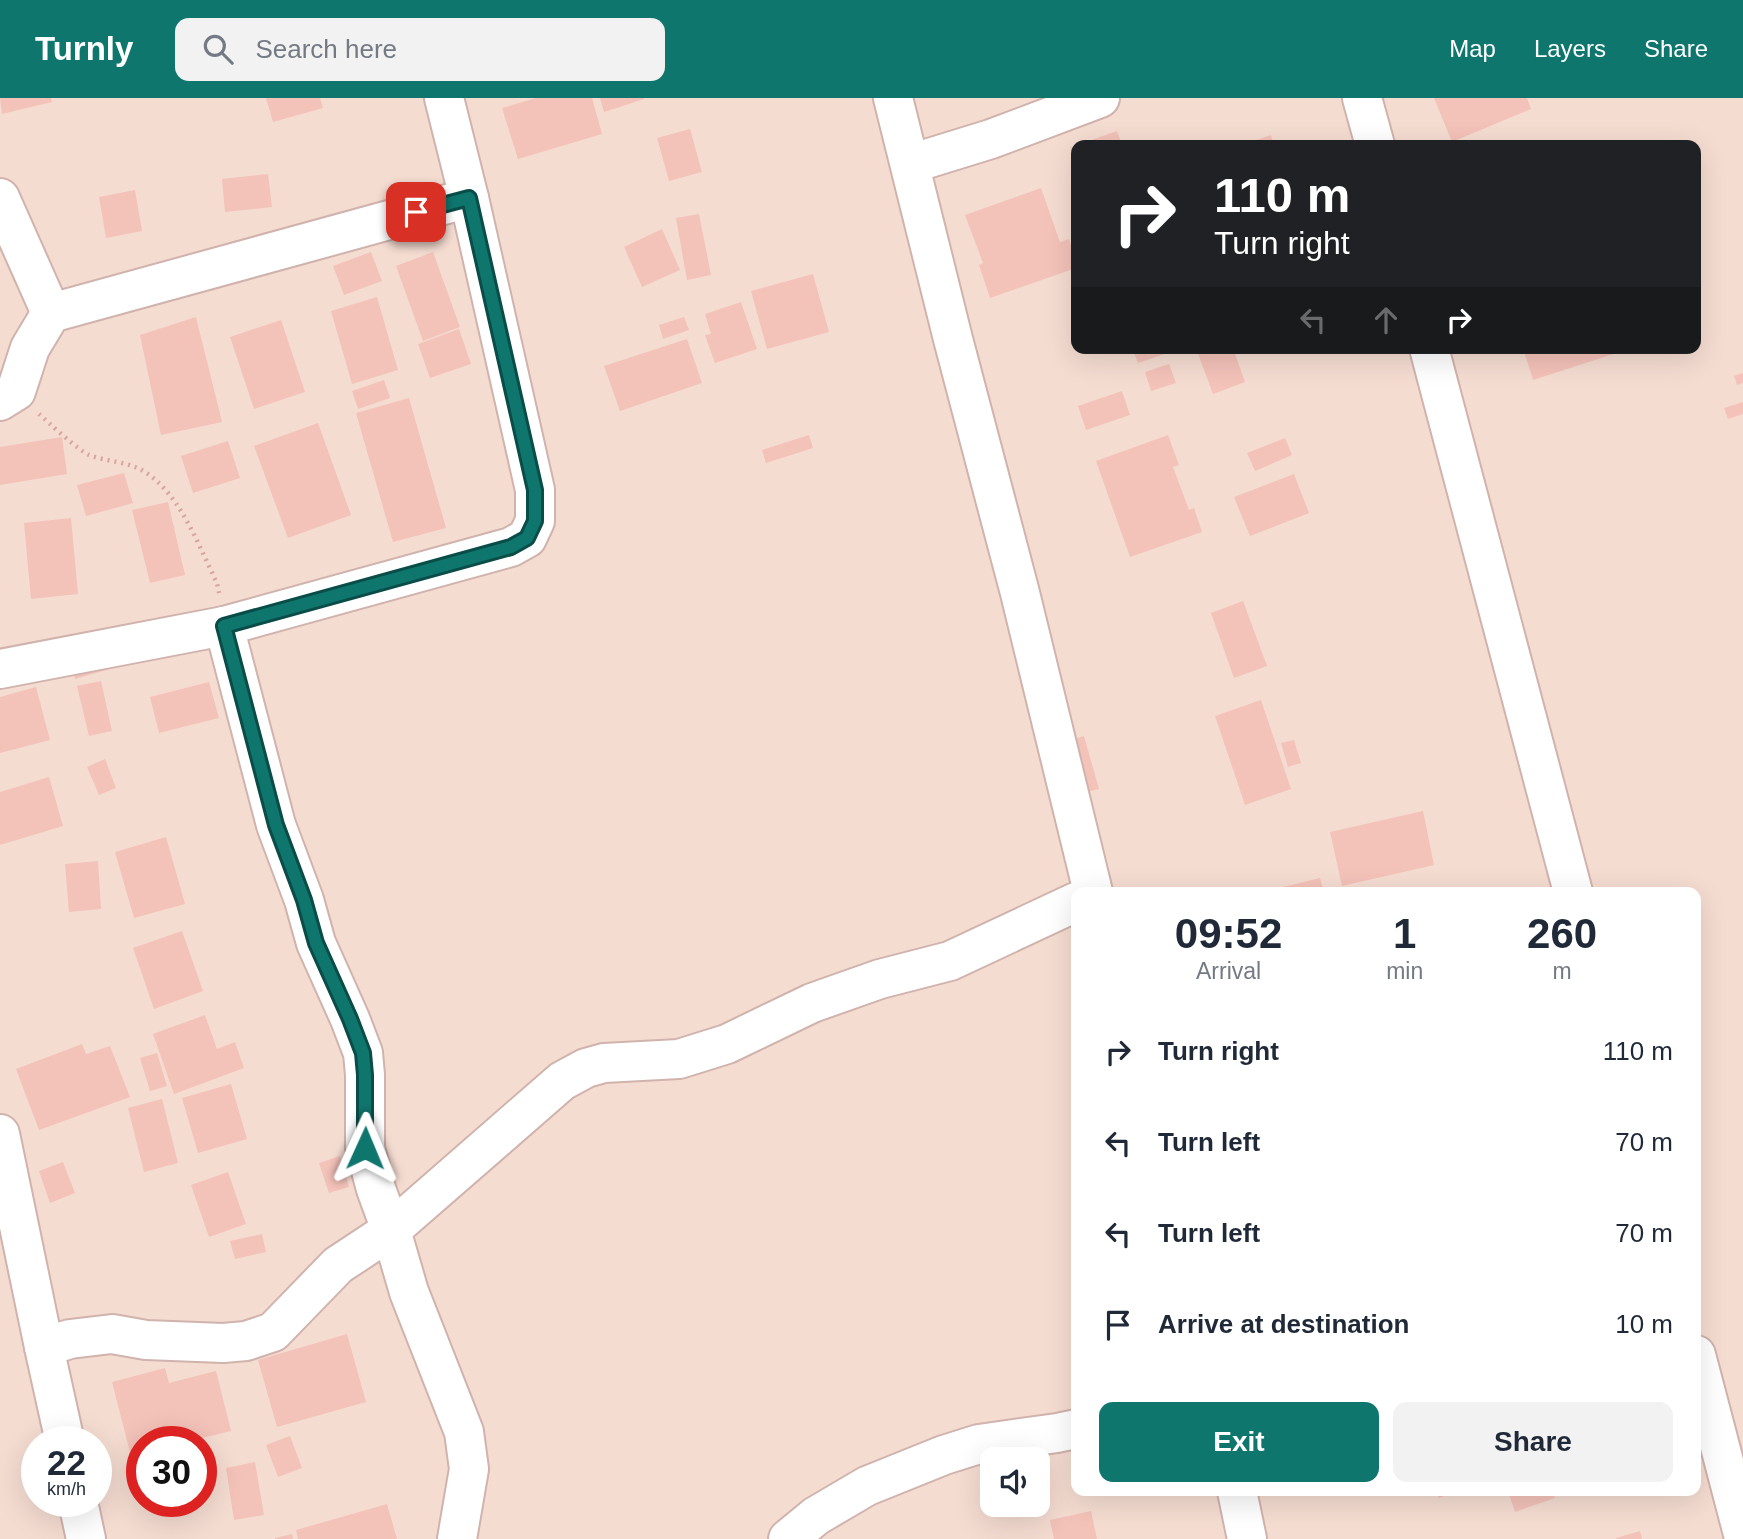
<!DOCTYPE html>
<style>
body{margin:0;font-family:Helvetica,sans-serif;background:#f2f2f3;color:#1f2937;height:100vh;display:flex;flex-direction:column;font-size:26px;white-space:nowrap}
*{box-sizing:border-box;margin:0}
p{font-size:23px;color:#747a83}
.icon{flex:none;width:38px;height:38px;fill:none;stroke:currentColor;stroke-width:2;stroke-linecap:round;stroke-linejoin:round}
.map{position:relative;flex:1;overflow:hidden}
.drawer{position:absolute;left:1071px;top:789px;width:630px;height:609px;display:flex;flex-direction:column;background:#fff;border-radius:14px;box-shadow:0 7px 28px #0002}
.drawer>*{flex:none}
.banner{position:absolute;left:1071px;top:42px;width:630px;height:214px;border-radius:14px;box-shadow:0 7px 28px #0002;background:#202124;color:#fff;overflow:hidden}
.tools{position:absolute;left:980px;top:1349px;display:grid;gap:14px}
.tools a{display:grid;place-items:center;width:70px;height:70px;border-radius:14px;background:#fff;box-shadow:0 7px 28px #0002;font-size:35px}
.speed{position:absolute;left:21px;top:1328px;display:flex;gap:14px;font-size:35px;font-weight:700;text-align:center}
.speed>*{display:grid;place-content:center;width:91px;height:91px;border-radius:50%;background:#fff;box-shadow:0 7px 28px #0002;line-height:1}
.speed small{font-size:18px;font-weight:400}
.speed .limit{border:10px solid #d22;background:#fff;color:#111}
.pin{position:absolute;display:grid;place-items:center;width:60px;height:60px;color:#fff;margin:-30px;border-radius:14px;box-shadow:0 4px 10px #0006}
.me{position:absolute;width:77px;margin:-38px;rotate:1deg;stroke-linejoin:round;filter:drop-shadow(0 0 5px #0008)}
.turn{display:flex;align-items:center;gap:24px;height:147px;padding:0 28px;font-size:32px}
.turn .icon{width:91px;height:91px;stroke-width:2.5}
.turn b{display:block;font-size:49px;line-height:60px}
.lanes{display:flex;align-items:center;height:66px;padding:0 28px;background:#0003;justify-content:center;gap:35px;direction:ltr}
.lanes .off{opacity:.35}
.eta{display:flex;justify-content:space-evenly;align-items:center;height:119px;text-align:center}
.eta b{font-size:42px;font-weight:800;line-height:49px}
.button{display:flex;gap:14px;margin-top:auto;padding:14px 28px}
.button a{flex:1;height:80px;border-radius:14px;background:#0f766e;color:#fff;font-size:28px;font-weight:800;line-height:80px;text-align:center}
.button a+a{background:#f2f2f3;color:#1f2937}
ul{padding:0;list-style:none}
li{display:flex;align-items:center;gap:21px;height:91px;padding:0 28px}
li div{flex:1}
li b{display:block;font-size:26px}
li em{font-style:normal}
header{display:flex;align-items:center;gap:42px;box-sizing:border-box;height:98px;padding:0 35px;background:#0f766e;color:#fff}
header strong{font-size:33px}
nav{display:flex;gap:38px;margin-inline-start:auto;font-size:24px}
.search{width:490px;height:63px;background:#f2f2f3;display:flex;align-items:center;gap:18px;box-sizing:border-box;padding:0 24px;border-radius:14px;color:#747a83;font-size:26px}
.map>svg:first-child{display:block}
</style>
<header>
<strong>Turnly</strong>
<div class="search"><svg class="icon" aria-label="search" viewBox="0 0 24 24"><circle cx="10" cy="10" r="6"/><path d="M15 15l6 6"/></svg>Search here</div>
<nav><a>Map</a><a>Layers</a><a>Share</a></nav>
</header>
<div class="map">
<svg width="1743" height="1441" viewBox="0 0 1743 1441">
<rect width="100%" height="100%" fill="#fdece3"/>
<path fill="#f5dcd1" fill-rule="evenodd" d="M0,0h1743v1441h-1743zM1076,47h620v203h-620zM1076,794h620v599h-620zM37,1344h59v60h-59zM142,1344h59v60h-59zM992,1362h46v45h-46z"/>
<g fill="#f3c2b9">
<polygon points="0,0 51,0 52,4 2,16"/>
<polygon points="266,0 320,0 323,10 273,24"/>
<polygon points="536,0 592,0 602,36 518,61 502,10"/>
<polygon points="600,0 644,0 644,1 604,14"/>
<polygon points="1434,0 1527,0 1531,11 1452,44"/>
<polygon points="690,31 702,74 669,83 657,40"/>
<polygon points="1117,33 1121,44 1126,42 1128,47 1076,47 1076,62 1071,49"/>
<polygon points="1271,37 1274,47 1242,47"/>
<polygon points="268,76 272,109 225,114 222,81"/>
<polygon points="1041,90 1060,144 1069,141 1076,163 1076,170 990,200 979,167 983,165 965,117"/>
<polygon points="135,92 142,133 106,140 99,99"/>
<polygon points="699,116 711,177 687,182 676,120"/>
<polygon points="662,131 680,172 642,189 624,149"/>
<polygon points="371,154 382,183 344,197 333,168"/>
<polygon points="433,154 460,229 423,243 396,168"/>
<polygon points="813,176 829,234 767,251 751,193"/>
<polygon points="377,199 398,272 352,286 331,213"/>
<polygon points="741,204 757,251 715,265 705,237 711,236 705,216"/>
<polygon points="196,219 222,324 161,337 140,237"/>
<polygon points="684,219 689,232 663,241 659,227"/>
<polygon points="281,222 305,294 254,311 230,239"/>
<polygon points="459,231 471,266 430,280 418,246"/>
<polygon points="687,241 702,285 620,313 604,268"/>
<polygon points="1132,250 1180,250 1180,251 1138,265"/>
<polygon points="1205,250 1233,250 1245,284 1213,296 1197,253"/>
<polygon points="1523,250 1628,250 1629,251 1533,282"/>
<polygon points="1169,266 1176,285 1151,293 1145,274"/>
<polygon points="1743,275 1743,285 1737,287 1734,278"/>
<polygon points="384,282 390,300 358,311 352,293"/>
<polygon points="1122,293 1130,317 1086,332 1078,308"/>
<polygon points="409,300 446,430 393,444 356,315"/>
<polygon points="1743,304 1743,316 1728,321 1724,310"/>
<polygon points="318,325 351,417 288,440 254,348"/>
<polygon points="809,337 813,350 766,365 762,352"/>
<polygon points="1168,337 1179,367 1173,369 1189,412 1194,410 1202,434 1130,459 1096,363"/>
<polygon points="62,339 67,376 0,387 0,349"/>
<polygon points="1285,340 1292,357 1255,373 1247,355"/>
<polygon points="228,343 240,380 193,395 181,358"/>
<polygon points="124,375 133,405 86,418 77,387"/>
<polygon points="1294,376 1309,415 1250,438 1234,399"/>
<polygon points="168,404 185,477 150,485 132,412"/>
<polygon points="71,420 78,496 31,501 24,425"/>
<polygon points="1243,503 1267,568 1234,580 1211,515"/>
<polygon points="108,555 113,570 75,581 71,567"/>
<polygon points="101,583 112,633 89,638 77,588"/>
<polygon points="209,584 219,620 159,635 150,599"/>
<polygon points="36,589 50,642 0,655 0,599"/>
<polygon points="1261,602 1291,691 1245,707 1215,618"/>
<polygon points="1084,638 1099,691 1082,695 1068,643"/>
<polygon points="1294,642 1301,665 1288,669 1281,645"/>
<polygon points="105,661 116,690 99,697 87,669"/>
<polygon points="49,679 63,728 0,747 0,694"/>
<polygon points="1423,713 1434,767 1342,788 1330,734"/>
<polygon points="166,739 185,806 134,820 115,754"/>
<polygon points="98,763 101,811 69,814 65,766"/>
<polygon points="1320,780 1324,794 1285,794 1283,789"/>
<polygon points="182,833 203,893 154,911 133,850"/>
<polygon points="205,917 217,951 235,944 244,970 174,996 153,936"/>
<polygon points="82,946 86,956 110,948 130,999 39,1032 16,971"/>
<polygon points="157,955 167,988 150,993 140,960"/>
<polygon points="231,986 247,1041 198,1055 182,1000"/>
<polygon points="162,1001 178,1065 144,1074 128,1010"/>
<polygon points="340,1058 349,1089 329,1095 319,1065"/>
<polygon points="63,1064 75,1095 50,1105 39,1073"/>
<polygon points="228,1074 246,1126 209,1139 191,1087"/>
<polygon points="262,1136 266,1154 235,1161 230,1143"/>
<polygon points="347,1236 366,1304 277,1329 258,1262"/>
<polygon points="165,1270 169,1285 216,1273 231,1333 186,1344 142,1344 142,1355 131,1358 112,1284"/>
<polygon points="290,1338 302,1370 278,1379 266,1347"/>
<polygon points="255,1364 264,1417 234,1422 226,1370"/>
<polygon points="1436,1393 1457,1393 1439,1400"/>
<polygon points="1508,1393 1552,1393 1555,1400 1515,1414"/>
<polygon points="387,1406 397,1441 298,1441 296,1432"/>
<polygon points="1091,1413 1097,1441 1054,1441 1050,1422"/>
<polygon points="1640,1433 1642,1441 1616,1441 1616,1440"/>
<polygon points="292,1436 293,1441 275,1441 275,1440"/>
</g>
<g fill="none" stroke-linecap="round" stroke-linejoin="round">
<defs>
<g id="minor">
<polyline points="893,0 953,241 1020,495 1093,794"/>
<polyline points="1362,0 1375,47"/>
<polyline points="910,66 991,41 1100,0"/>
<polyline points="0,100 51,215"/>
<polyline points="1429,250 1573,794"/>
<polyline points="0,303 16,293 30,250 51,215 469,100"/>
<polyline points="224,528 276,727 304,802 316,845 350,921 363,955 365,977 365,1050 376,1091 391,1132 409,1194 464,1334 469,1371 457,1441"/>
<polyline points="0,571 224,528 511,449 527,440 535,423 535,392 469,100 444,0"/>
<polyline points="0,1036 44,1249 70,1241 112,1236 146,1242 223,1245 246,1243 273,1234 338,1167 391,1132 562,983 586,970 604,965 679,961 727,946 812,905 880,881 950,863 1076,804"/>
<polyline points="44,1249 65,1344"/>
<polyline points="1696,1257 1743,1436"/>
<polyline points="1237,1393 1247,1441"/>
<polyline points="78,1404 86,1441"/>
<polyline points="788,1441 816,1418 867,1388 944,1357 979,1346 1057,1335 1076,1331"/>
</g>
</defs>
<use href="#minor" stroke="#d0b3ac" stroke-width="42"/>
<path stroke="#d8a59d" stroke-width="4.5" stroke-dasharray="2 5" stroke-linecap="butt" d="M39,316c10,9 39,36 50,41 18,7 39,6 56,17 36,23 54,75 72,111l2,10"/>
<use href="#minor" stroke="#fff" stroke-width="38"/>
</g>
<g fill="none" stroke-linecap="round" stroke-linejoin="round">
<defs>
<polyline id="route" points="365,1050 365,977 363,955 350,921 316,845 304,802 276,727 224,528 511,449 527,440 535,423 535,392 469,100 416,114"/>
</defs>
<use href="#route" stroke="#0a4d48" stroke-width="18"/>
<use href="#route" stroke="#0f766e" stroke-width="12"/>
</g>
</svg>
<div class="tools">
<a><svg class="icon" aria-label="sound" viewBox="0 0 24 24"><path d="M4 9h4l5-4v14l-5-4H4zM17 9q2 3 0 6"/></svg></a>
</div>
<div class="speed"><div>22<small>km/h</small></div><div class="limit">30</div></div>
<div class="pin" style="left:416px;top:114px;background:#d93025"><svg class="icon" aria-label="arrive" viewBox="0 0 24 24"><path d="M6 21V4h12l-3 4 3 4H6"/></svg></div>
<svg class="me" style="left:365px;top:1050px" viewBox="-20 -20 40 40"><path d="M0-17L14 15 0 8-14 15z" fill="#0f766e" stroke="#fff" stroke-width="4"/></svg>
<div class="banner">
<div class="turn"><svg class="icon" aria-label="right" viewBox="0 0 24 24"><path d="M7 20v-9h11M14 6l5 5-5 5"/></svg><div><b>110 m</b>Turn right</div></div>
<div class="lanes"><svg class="icon off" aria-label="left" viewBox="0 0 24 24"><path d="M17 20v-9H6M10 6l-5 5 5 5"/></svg><svg class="icon off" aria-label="ahead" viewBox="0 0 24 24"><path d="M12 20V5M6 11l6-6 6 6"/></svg><svg class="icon" aria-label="right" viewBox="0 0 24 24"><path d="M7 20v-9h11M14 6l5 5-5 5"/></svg></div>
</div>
<section class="drawer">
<div class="eta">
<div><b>09:52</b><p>Arrival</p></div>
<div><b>1</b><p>min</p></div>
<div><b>260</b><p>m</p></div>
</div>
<ul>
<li><svg class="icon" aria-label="right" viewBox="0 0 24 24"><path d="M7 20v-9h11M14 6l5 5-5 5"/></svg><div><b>Turn right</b></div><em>110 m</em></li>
<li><svg class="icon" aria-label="left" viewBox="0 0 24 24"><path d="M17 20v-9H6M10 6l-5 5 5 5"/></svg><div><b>Turn left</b></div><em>70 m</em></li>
<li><svg class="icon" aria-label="left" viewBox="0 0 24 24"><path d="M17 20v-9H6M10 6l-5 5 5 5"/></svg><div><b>Turn left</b></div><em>70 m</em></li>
<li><svg class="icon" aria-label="arrive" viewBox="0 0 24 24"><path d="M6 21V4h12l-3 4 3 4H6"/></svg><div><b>Arrive at destination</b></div><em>10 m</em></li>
</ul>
<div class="button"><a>Exit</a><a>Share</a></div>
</section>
</div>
